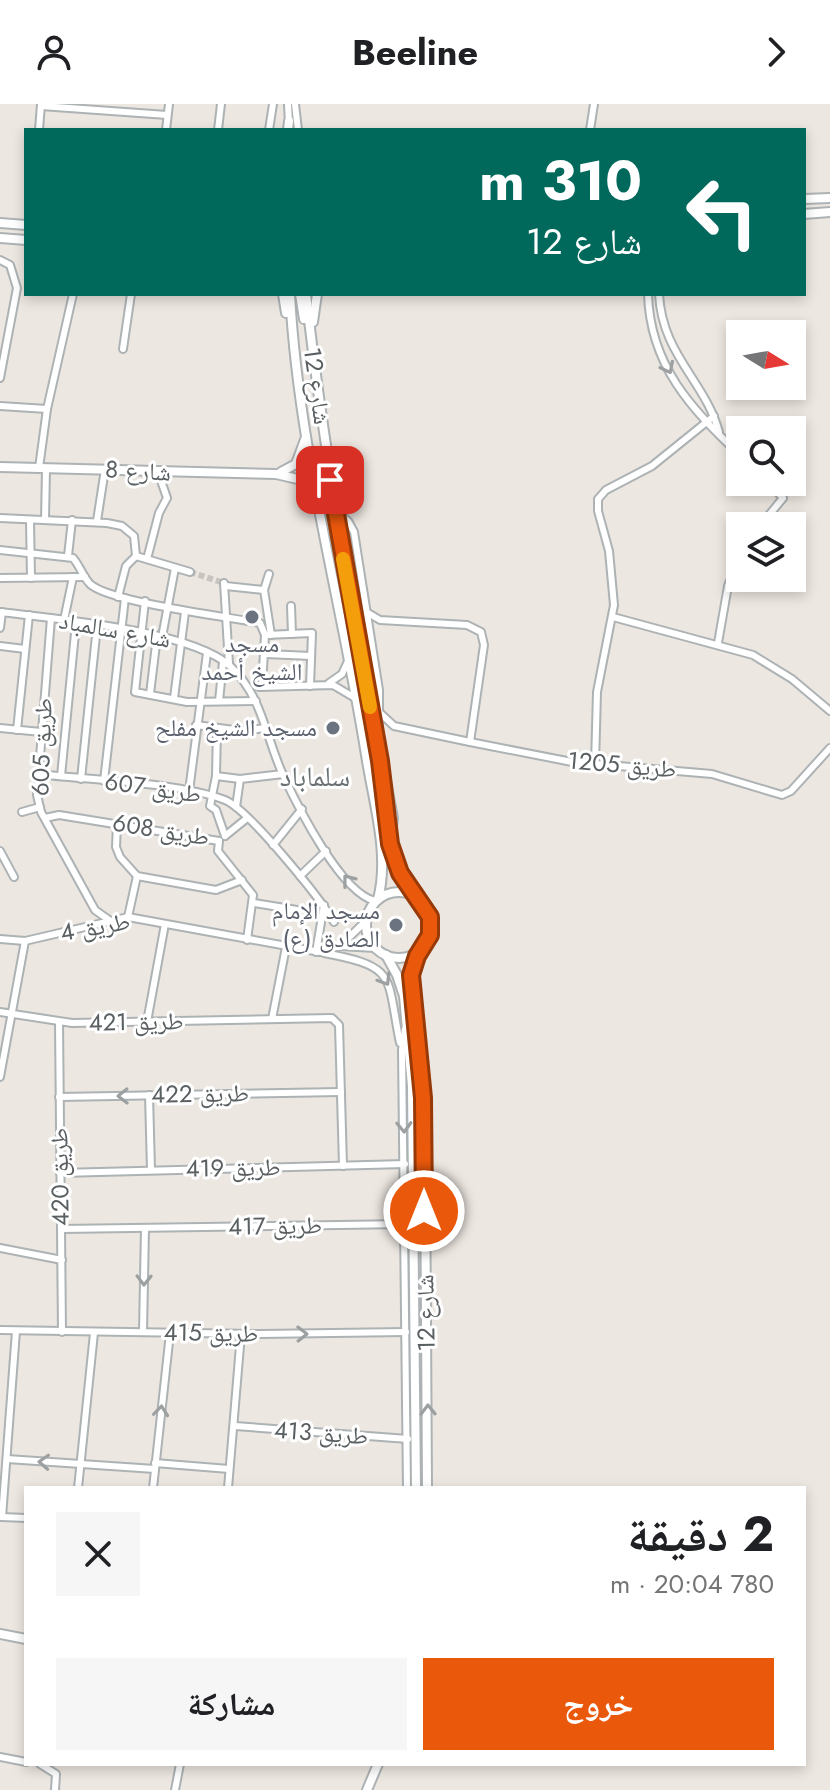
<!DOCTYPE html>
<html lang="ar">
<meta charset="utf-8">
<style>
body{margin:0;font-family:Jost,"Noto Naskh Arabic",sans-serif;background:#f6f6f6;color:#202124;direction:rtl;height:100vh;display:flex;flex-direction:column;font-size:30px;white-space:nowrap}
*{box-sizing:border-box;margin:0}
p{font-size:26px;color:#757577}
.icon{flex:none;width:44px;height:44px;fill:none;stroke:currentColor;stroke-width:2;stroke-linecap:round;stroke-linejoin:round}
.map{position:relative;flex:1;overflow:hidden;direction:ltr}
.details{position:absolute;left:24px;top:1382px;width:782px;height:280px;display:flex;flex-direction:column;background:#fff;border-radius:0px;box-shadow:0 4px 12px #0003;direction:rtl}
.details>*{flex:none}
.banner{position:absolute;left:24px;top:24px;width:782px;height:168px;border-radius:0px;box-shadow:0 4px 12px #0003;direction:rtl;background:#00695c;color:#fff;overflow:hidden}
.needle{width:52px;rotate:101deg}
.tools{position:absolute;left:726px;top:216px;display:grid;gap:16px}
.tools a{display:grid;place-items:center;width:80px;height:80px;border-radius:0px;background:#fff;box-shadow:0 4px 12px #0003;font-size:40px}
.pin{position:absolute;display:grid;place-items:center;width:68px;height:68px;color:#fff;margin:-34px;border-radius:16px;box-shadow:0 4px 12px #0006}
.me{position:absolute;width:88px;margin:-44px;rotate:0deg;stroke-linejoin:round;filter:drop-shadow(0 0 6px #0008)}
.turn{display:flex;align-items:center;gap:28px;height:168px;padding:0 32px;font-size:36px}
.turn .icon{width:104px;height:104px;stroke-width:2.5}
.turn b{display:block;font-size:56px;line-height:68px}
.round{display:grid;place-items:center;flex:none;width:84px;height:84px;border-radius:0px;background:#f6f6f6}
.head{display:flex;align-items:center;justify-content:space-between;height:136px;padding:0 32px}
h1{font-size:48px;font-weight:700;line-height:60px}
.button{display:flex;gap:16px;margin-top:auto;padding:16px 32px}
.button a{flex:1;height:92px;border-radius:0px;background:#ea580c;color:#fff;font-size:32px;font-weight:700;line-height:92px;text-align:center}
.button a+a{background:#f6f6f6;color:#202124}
header{display:flex;justify-content:space-between;align-items:center;height:104px;padding:0 32px;background:#fff;font-size:36px;font-weight:700}
.map>svg:first-child{display:block}
</style>
<header><svg class="icon" aria-label="forward" viewBox="0 0 24 24"><path d="M9 5l7 7-7 7"/></svg>Beeline<svg class="icon" aria-label="person" viewBox="0 0 24 24"><circle cx="12" cy="8" r="4"/><path d="M4 21q1-7 8-7t8 7"/></svg></header>
<div class="map">
<svg width="830" height="1686" viewBox="0 0 830 1686">
<rect width="100%" height="100%" fill="#ede7e1"/>
<g fill="none" stroke-linecap="round" stroke-linejoin="round">
<polyline stroke="#c8c5c1" stroke-width="6" stroke-dasharray="6 3" stroke-linecap="butt" points="190,468 224,479"/>
<defs>
<g id="minor">
<polyline points="288,0 289,20"/>
<polyline points="295,0 298,26"/>
<polyline points="41,2 167,11"/>
<polyline points="39,26 41,0"/>
<polyline points="166,26 169,0"/>
<polyline points="218,26 221,0"/>
<polyline points="269,26 273,0"/>
<polyline points="590,26 594,0"/>
<polyline points="0,156 10,161 17,184 0,274"/>
<path d="M648,190c2,71 43,115 92,161"/>
<path d="M659,190c3,61 46,87 60,138"/>
<polyline points="123,245 131,190"/>
<polyline points="0,302 47,305"/>
<polyline points="39,364 47,305 73,190"/>
<polyline points="336,407 348,417 354,428 379,586 379,635 394,714 391,737"/>
<polyline points="0,414 107,419 122,422 134,432 136,452 190,468"/>
<polyline points="30,416 31,474"/>
<polyline points="45,416 46,365"/>
<polyline points="97,417 105,365"/>
<polyline points="760,422 783,394 768,378"/>
<path d="M0,446l73,8c7,8 10,19 17,26 19,18 138,33 170,39l5,12 -3,50"/>
<polyline points="68,452 72,416"/>
<polyline points="147,455 159,409 167,394 158,368"/>
<polyline points="269,470 264,486 271,531"/>
<polyline points="0,474 85,473"/>
<polyline points="224,479 229,560"/>
<polyline points="226,482 264,486"/>
<polyline points="118,493 126,462 136,452"/>
<polyline points="145,497 135,588 187,598 256,597"/>
<polyline points="291,502 292,530"/>
<path d="M0,508c56,7 190,18 230,54 32,29 36,72 53,109 15,32 58,118 92,126"/>
<polyline points="368,509 380,516 467,521 481,528 484,541 470,638"/>
<polyline points="613,513 753,551 792,575 830,607"/>
<polyline points="51,514 37,691 41,708 95,806 109,816"/>
<polyline points="64,516 73,473"/>
<polyline points="0,524 2,508"/>
<polyline points="265,531 312,529 310,582"/>
<polyline points="162,533 175,464"/>
<polyline points="718,539 728,482 740,453"/>
<polyline points="0,542 25,545"/>
<polyline points="266,550 311,552"/>
<polyline points="329,579 342,570 349,555"/>
<polyline points="259,583 333,581 355,594"/>
<polyline points="150,590 157,532"/>
<polyline points="174,594 185,508"/>
<polyline points="219,597 223,558"/>
<polyline points="380,609 394,622 470,638 572,658 712,670 782,691 791,687 830,644"/>
<polyline points="196,621 242,627 265,624"/>
<polyline points="0,624 41,628"/>
<polyline points="217,624 216,672 210,702 216,706 225,732"/>
<polyline points="17,626 29,511"/>
<polyline points="595,661 597,588 614,501 609,447 598,407 598,395 606,386 652,362 714,312"/>
<path d="M37,670c52,6 141,8 188,26 23,9 95,98 109,122"/>
<polyline points="61,672 76,519"/>
<polyline points="216,672 240,675 283,670"/>
<polyline points="81,675 97,522"/>
<polyline points="104,677 125,494"/>
<polyline points="189,687 207,549"/>
<polyline points="236,703 240,675"/>
<polyline points="22,708 40,703"/>
<polyline points="45,714 59,711 219,737"/>
<polyline points="117,719 116,743 120,753 137,772 216,786 242,776"/>
<polyline points="225,732 246,715"/>
<polyline points="219,737 218,747 253,791 247,836"/>
<polyline points="273,741 302,705"/>
<polyline points="0,747 14,773"/>
<polyline points="300,772 326,747"/>
<polyline points="254,799 297,806"/>
<polyline points="128,813 137,772"/>
<polyline points="0,835 25,837 128,813 320,848 340,842 366,817"/>
<polyline points="340,842 375,844"/>
<polyline points="316,848 324,801"/>
<path d="M324,849c75,14 62,23 76,90"/>
<polyline points="0,908 72,919 332,914 339,921 343,1062"/>
<polyline points="272,915 286,843"/>
<polyline points="59,918 62,1228"/>
<polyline points="147,918 165,820"/>
<polyline points="405,925 402,946 407,1384"/>
<polyline points="0,973 25,837"/>
<polyline points="149,991 151,1066"/>
<polyline points="59,993 341,988"/>
<polyline points="60,1069 405,1060"/>
<polyline points="61,1125 406,1120"/>
<polyline points="0,1144 62,1156"/>
<polyline points="0,1226 260,1230 406,1228"/>
<polyline points="143,1228 145,1124"/>
<polyline points="235,1322 408,1335"/>
<polyline points="7,1355 155,1365"/>
<polyline points="155,1359 229,1365"/>
<polyline points="78,1384 94,1229"/>
<polyline points="153,1384 170,1229"/>
<polyline points="228,1384 241,1230"/>
<polyline points="2,1413 16,1227"/>
<polyline points="2,1413 26,1414"/>
<polyline points="0,1653 26,1658"/>
<polyline points="40,1660 56,1670 55,1686"/>
<polyline points="175,1686 180,1660"/>
</g>
<g id="tertiary">
<polyline points="288,26 289,17"/>
<polyline points="804,95 830,94"/>
<polyline points="804,110 830,108"/>
<polyline points="0,119 26,121"/>
<polyline points="0,134 26,136"/>
<polyline points="283,190 286,209"/>
<path d="M290,190c8,154 52,309 76,461 7,46 24,99 12,144"/>
<polyline points="300,190 304,215"/>
<path d="M306,190c16,143 41,284 66,425 11,59 6,131 46,179"/>
<polyline points="313,218 317,190"/>
<polyline points="0,363 276,370 302,376 318,388"/>
<polyline points="281,368 296,360 306,333"/>
<circle cx="399" cy="821" r="33"/>
<polyline points="421,845 411,871 425,1052 427,1384"/>
<polyline points="386,851 397,871 404,892 412,982 416,1384"/>
<polyline points="0,1530 26,1535"/>
<polyline points="367,1686 378,1660"/>
</g>
</defs>
<use href="#minor" stroke="#adb2b4" stroke-width="10"/>
<use href="#tertiary" stroke="#adb2b4" stroke-width="12"/>
<use href="#minor" stroke="#fff" stroke-width="6"/>
<use href="#tertiary" stroke="#fff" stroke-width="8"/>
</g>
<defs><path id="oneway-chevron" d="M-2-3.5L2.5 0L-2 3.5" fill="none" stroke-width="1.6" stroke-linecap="round" stroke-linejoin="round" transform="scale(2)"/></defs>
<g stroke="#9ca0a1">
<use href="#oneway-chevron" transform="translate(668 264) rotate(63)"/>
<use href="#oneway-chevron" transform="translate(348 776) rotate(-128)"/>
<use href="#oneway-chevron" transform="translate(385 876) rotate(58)"/>
<use href="#oneway-chevron" transform="translate(123 992) rotate(179)"/>
<use href="#oneway-chevron" transform="translate(404 1023) rotate(88)"/>
<use href="#oneway-chevron" transform="translate(144 1176) rotate(91)"/>
<use href="#oneway-chevron" transform="translate(302 1230) rotate(-1)"/>
<use href="#oneway-chevron" transform="translate(428 1306) rotate(-91)"/>
<use href="#oneway-chevron" transform="translate(161 1307) rotate(-84)"/>
<use href="#oneway-chevron" transform="translate(44 1358) rotate(-177)"/>
</g>
<g fill="none" stroke-linecap="round" stroke-linejoin="round">
<defs>
<polyline id="route" points="330,376 380,657 390,740 400,769 430,813 430,831 417,852 411,871 423,994 424,1107"/>
</defs>
<use href="#route" stroke="#983908" stroke-width="20"/>
<use href="#route" stroke="#ea580c" stroke-width="14"/>
<polyline stroke="#f59e0b" stroke-width="14" points="343,455 370,603"/>
</g>
<g fill="#6b7280" stroke="#fff" stroke-width="3">
<circle cx="252" cy="513" r="8"/>
<circle cx="333" cy="624" r="8"/>
<circle cx="396" cy="821" r="8"/>
</g>
<g text-anchor="middle" stroke-width="6" stroke-linejoin="round" paint-order="stroke">
<g font-size="24" fill="#5a6062" stroke="#fff">
<text transform="translate(317 282) rotate(82)" y="8">شارع 12</text>
<text transform="translate(138 367) rotate(3)" y="8">شارع 8</text>
<text transform="translate(115 526) rotate(10)" y="8">شارع سالمباد</text>
<text transform="translate(42 643) rotate(-88)" y="8">طريق 605</text>
<text transform="translate(622 661) rotate(5)" y="8">طريق 1205</text>
<text transform="translate(153 684) rotate(8)" y="8">طريق 607</text>
<text transform="translate(161 726) rotate(9)" y="8">طريق 608</text>
<text transform="translate(95 823) rotate(-10)" y="8">طريق 4</text>
<text transform="translate(136 918) rotate(-1)" y="8">طريق 421</text>
<text transform="translate(200 990) rotate(-1)" y="8">طريق 422</text>
<text transform="translate(233 1064) rotate(-1)" y="8">طريق 419</text>
<text transform="translate(60 1073) rotate(-91)" y="8">طريق 420</text>
<text transform="translate(275 1122) rotate(-1)" y="8">طريق 417</text>
<text transform="translate(426 1209) rotate(-91)" y="8">شارع 12</text>
<text transform="translate(211 1229) rotate(1)" y="8">طريق 415</text>
<text transform="translate(321 1329) rotate(4)" y="8">طريق 413</text>
</g>
<g font-size="24" fill="#5b616d" stroke="#fff" text-anchor="end">
<text x="252" y="548" text-anchor="middle">مسجد<tspan x="252" dy="28">الشيخ أحمد</tspan></text>
<text x="317" y="632">مسجد الشيخ مفلح</text>
<text x="380" y="815">مسجد الإمام<tspan x="380" dy="28">الصادق (ع)</tspan></text>
</g>
<g font-size="28" fill="#6b7274" stroke="#fff">
<text x="315" y="682">سلماباد</text>
</g>
</g>
</svg>
<div class="tools">
<a><svg class="needle" viewBox="-14 -14 28 28"><path d="M0-13l5 13h-10z" fill="#e53935"/><path d="M0 13l5-13h-10z" fill="#757577"/></svg></a>
<a><svg class="icon" aria-label="search" viewBox="0 0 24 24"><circle cx="10" cy="10" r="6"/><path d="M15 15l6 6"/></svg></a>
<a><svg class="icon" aria-label="layers" viewBox="0 0 24 24"><path d="M12 4l9 5-9 5-9-5zM3 14l9 5 9-5"/></svg></a>
</div>
<div class="pin" style="left:330px;top:376px;background:#d93025"><svg class="icon" aria-label="arrive" viewBox="0 0 24 24"><path d="M6 21V4h12l-3 4 3 4H6"/></svg></div>
<svg class="me" style="left:424px;top:1107px" viewBox="-20 -20 40 40"><circle r="17" fill="#ea580c" stroke="#fff" stroke-width="3"/><path d="M0-11L8 9 0 5-8 9z" fill="#fff"/></svg>
<div class="banner">
<div class="turn"><svg class="icon" aria-label="left" viewBox="0 0 24 24"><path d="M17 20v-9H6M10 6l-5 5 5 5"/></svg><div><b>310 m</b>شارع 12</div></div>
</div>
<section class="details">
<div class="head"><div><h1>2 دقيقة</h1><p>780 m · 20:04</p></div><a class="round"><svg class="icon" aria-label="close" viewBox="0 0 24 24"><path d="M6 6l12 12M18 6L6 18"/></svg></a></div>
<div class="button"><a>خروج</a><a>مشاركة</a></div>
</section>
</div>
